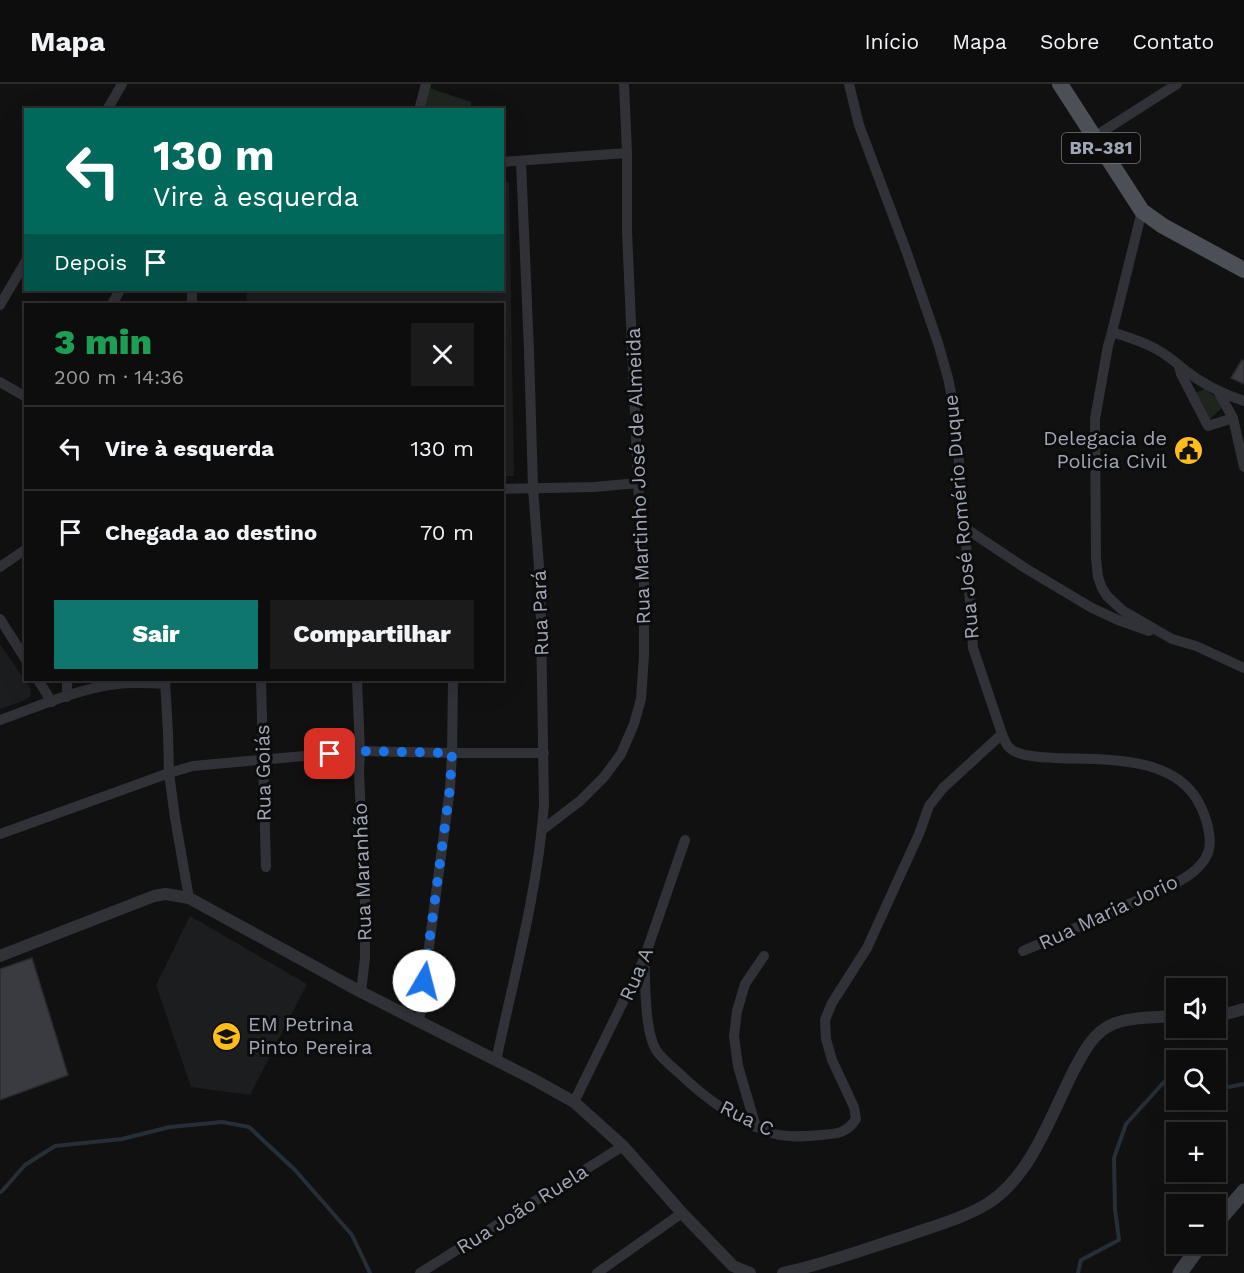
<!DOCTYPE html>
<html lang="pt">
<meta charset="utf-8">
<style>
body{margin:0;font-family:"Work Sans",sans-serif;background:#1b1b1c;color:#f1f3f6;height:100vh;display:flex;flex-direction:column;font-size:22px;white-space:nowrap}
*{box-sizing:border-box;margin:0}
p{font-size:20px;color:#9a9c9e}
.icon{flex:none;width:33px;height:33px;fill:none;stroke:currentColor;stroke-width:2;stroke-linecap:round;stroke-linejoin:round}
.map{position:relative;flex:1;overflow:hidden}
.details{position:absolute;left:24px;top:219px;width:480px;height:378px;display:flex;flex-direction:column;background:#0d0d0e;border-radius:0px;box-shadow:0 6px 24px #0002,0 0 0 2px #2d2d2e}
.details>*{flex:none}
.guide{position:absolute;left:24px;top:24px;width:480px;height:183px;border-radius:0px;box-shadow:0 6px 24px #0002,0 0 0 2px #2d2d2e;background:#00695c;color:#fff;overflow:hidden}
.tools{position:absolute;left:1166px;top:894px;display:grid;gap:12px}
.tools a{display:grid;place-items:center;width:60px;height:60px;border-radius:0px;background:#0d0d0e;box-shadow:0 6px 24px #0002,0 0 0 2px #2d2d2e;font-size:30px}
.pin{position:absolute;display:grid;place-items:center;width:51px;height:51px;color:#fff;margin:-26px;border-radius:12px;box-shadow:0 3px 9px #0006}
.me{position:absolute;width:66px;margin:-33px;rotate:8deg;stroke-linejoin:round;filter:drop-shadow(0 0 4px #0008)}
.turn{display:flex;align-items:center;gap:21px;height:126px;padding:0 30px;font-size:27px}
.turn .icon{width:78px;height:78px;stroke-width:2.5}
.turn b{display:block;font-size:42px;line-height:51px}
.then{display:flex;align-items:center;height:57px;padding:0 30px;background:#0003;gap:12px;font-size:22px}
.round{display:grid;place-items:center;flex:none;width:63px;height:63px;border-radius:0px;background:#1b1b1c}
.head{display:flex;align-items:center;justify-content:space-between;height:102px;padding:0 30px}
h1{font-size:36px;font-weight:800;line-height:45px;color:#1e9e55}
.action{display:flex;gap:12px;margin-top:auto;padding:12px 30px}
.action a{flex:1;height:69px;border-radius:0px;background:#0f766e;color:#fff;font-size:24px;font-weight:800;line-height:69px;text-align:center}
.action a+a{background:#1b1b1c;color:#f1f3f6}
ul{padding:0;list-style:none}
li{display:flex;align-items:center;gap:18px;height:84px;padding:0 30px;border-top:2px solid #2d2d2e}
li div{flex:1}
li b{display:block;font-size:22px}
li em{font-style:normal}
header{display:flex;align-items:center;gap:36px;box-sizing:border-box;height:84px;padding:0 30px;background:#0d0d0e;border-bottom:2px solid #2d2d2e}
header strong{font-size:28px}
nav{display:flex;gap:33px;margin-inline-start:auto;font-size:21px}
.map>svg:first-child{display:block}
</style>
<header>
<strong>Mapa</strong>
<nav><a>Início</a><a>Mapa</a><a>Sobre</a><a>Contato</a></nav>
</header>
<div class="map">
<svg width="1244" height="1189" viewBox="0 0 1244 1189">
<rect width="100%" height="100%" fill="#111112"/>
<g fill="#1c1d1f">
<polygon points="503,98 509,98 514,392 503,392 502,220 247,220 246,206 502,206"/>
<polygon points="0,560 31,605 30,613 23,617 0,625"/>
<polygon points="190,832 307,900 250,1011 191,1003 156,901"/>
</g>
<g fill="#1d251e">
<polygon points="429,4 471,18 471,25 423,26"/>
<polygon points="1205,305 1218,315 1222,324 1209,336 1195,309"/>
</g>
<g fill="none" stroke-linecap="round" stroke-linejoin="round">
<g stroke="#262f37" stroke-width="4">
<polyline points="1215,1001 1229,1003 1244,1000"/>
<polyline points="0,1108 2,1107 25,1081 55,1062 122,1055 170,1043 222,1038 249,1043 295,1086 352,1151 370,1189"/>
<polyline points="1078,1189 1081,1176 1119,1156 1115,1125 1114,1074 1126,1040 1164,998 1176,998"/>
</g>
</g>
<g fill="#3a3b41" stroke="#2b2a2f" stroke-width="1.5">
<polygon points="1242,276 1244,277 1244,300 1231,294"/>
<polygon points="32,874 68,991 0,1016 0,885"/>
</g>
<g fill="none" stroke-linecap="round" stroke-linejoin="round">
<g stroke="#313238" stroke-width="10">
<path d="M849,0l10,41 48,128 31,90 10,35 6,29 11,121 8,120 29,86c2,5 4,12 9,15 9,8 32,8 44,9 49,2 122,-4 146,49 4,9 7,17 8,26 2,11 0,22 -7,30 -14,19 -53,32 -75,42 -34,15 -69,31 -104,46"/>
<polyline points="107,26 122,0"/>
<polyline points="419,26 426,0"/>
<polyline points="1094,53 1177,0"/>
<polyline points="502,78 627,69"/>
<polyline points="1142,127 1112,248 1108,262 1095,335 1096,474 1098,493 1102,504 1107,512 1122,526 1172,555 1196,562 1244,584"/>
<polyline points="192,206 192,220"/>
<polyline points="112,220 120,206"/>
<polyline points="0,221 26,177"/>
<path d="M1112,248c15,5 30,9 44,17 11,6 21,14 30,22 18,14 37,23 58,30"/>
<polyline points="1179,282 1181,290 1208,342 1233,334"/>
<polyline points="0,298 26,313"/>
<polyline points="1219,309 1233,334 1244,383"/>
<polyline points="502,405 594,403 638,399"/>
<polyline points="965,444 1025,484 1092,524 1118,536 1149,547"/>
<polyline points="0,483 26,465"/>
<polyline points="0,535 26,576"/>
<polyline points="38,596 52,618"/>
<polyline points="165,596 168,649 169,689 175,734 189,814"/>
<polyline points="261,596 266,783"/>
<polyline points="357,596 360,667 359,689 365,815 365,874 361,908"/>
<polyline points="67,613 67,596"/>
<path d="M0,636c37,-13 79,-32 118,-36 15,-2 31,-1 47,0"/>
<polyline points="542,746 580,717 604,693 621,670 634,640 641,615 644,572 644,500 638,399 627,147 627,69 624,0"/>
<polyline points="0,750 169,689 193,682 360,667 452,669 544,669"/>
<path d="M644,875c2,25 0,70 12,91 6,9 15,16 23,23 27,26 60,50 96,61 15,4 31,2 46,1 16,-1 26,-2 35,-16l-2,-12 -22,-47 -6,-21 -1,-19 7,-17 35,-55 52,-114 10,-28 14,-18 59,-54"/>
<polyline points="419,938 450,704 452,669 453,596"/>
<path d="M496,977c18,-85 42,-170 48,-257l-3,-184 -2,-53 -6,-79 -4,-137 -8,-190"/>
<polyline points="574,1018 644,875 685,756"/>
<polyline points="756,1043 738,982 734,952 737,927 745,900 764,872"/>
<polyline points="420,1189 623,1062"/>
<polyline points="597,1189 682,1129"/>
</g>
<g stroke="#313238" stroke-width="12">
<polyline points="0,872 154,812 166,810 189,814 361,908 531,994 574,1018 623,1062 682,1129 733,1182 750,1189"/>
<polyline points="1215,931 1222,931 1244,925"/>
<path d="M783,1189c42,-9 82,-24 123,-37 28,-10 59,-18 84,-34 43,-29 62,-90 85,-134 9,-16 17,-33 34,-42 15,-9 49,-9 67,-10"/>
</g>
<g stroke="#3f4148" stroke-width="15">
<polyline points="1215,1141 1244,1107"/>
<polyline points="1180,1189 1201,1160"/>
</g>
<polyline stroke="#4d4f57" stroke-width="16" points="1060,0 1142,127 1163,142 1244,186"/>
</g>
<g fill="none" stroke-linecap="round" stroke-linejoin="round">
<polyline stroke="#1a73e8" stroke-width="10" stroke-dasharray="0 18" points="330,670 360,667 452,669 450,704 424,897"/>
</g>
<defs>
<symbol id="civic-disc" viewBox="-11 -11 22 22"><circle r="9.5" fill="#ffbd1c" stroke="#0c0c0d"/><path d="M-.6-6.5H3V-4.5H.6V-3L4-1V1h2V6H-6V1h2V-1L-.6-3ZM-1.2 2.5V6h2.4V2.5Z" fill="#111"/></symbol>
<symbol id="school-disc" viewBox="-11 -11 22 22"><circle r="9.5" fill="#ffbd1c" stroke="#0c0c0d"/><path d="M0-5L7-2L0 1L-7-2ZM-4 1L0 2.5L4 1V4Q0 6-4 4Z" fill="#111"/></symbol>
</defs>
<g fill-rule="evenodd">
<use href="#civic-disc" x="1172" y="350" width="33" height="33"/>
<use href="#school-disc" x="210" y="936" width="33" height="33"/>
</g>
<g text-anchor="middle" stroke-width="6" stroke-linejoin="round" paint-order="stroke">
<rect fill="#0c0c0d" stroke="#747883" stroke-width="1.5" x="1062" y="49" width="78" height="30" rx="4.5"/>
<g font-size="18" font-weight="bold" fill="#a0a6b5">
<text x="1101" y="70">BR-381</text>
</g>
<g font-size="20" fill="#a0a6b5" stroke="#0c0c0d" text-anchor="end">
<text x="1167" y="361">Delegacia de<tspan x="1167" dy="23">Policia Civil</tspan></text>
<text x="248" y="947" text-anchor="start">EM Petrina<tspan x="248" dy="23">Pinto Pereira</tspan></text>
</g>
<g font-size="20" fill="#a0a6b5" stroke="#0c0c0d">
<text transform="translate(638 392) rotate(-92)" y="7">Rua Martinho José de Almeida</text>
<text transform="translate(961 433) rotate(-95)" y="7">Rua José Romério Duque</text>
<text transform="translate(540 529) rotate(-92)" y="7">Rua Pará</text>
<text transform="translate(263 689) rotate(-91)" y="7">Rua Goiás</text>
<text transform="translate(362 788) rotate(-92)" y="7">Rua Maranhão</text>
<text transform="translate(1108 828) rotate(-25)" y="7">Rua Maria Jorio</text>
<text transform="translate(636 890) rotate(-67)" y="7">Rua A</text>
<text transform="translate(747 1034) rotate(26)" y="7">Rua C</text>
<text transform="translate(522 1125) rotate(-32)" y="7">Rua João Ruela</text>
</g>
</g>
</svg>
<div class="tools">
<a><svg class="icon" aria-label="sound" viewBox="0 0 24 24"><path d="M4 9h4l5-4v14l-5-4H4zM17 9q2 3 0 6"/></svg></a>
<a><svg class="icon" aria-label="search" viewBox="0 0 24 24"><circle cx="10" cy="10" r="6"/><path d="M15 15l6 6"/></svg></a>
<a>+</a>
<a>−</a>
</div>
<div class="pin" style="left:330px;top:670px;background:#d93025"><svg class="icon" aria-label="arrive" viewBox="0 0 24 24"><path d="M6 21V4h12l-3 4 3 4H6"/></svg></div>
<svg class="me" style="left:424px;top:897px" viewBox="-20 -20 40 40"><circle r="19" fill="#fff"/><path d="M0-13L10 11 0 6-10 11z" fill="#1a73e8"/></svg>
<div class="guide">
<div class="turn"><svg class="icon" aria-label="left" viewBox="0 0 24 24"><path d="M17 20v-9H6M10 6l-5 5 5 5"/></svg><div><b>130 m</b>Vire à esquerda</div></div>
<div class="then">Depois<svg class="icon" aria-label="arrive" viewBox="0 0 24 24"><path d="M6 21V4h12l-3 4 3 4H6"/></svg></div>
</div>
<section class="details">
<div class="head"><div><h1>3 min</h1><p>200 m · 14:36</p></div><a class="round"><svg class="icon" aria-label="close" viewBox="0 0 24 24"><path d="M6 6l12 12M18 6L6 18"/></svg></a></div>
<ul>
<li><svg class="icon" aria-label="left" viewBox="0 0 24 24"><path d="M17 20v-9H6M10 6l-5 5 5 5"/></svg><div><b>Vire à esquerda</b></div><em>130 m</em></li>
<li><svg class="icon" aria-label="arrive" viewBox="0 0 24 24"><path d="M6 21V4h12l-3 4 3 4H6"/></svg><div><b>Chegada ao destino</b></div><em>70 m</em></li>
</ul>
<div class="action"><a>Sair</a><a>Compartilhar</a></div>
</section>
</div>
